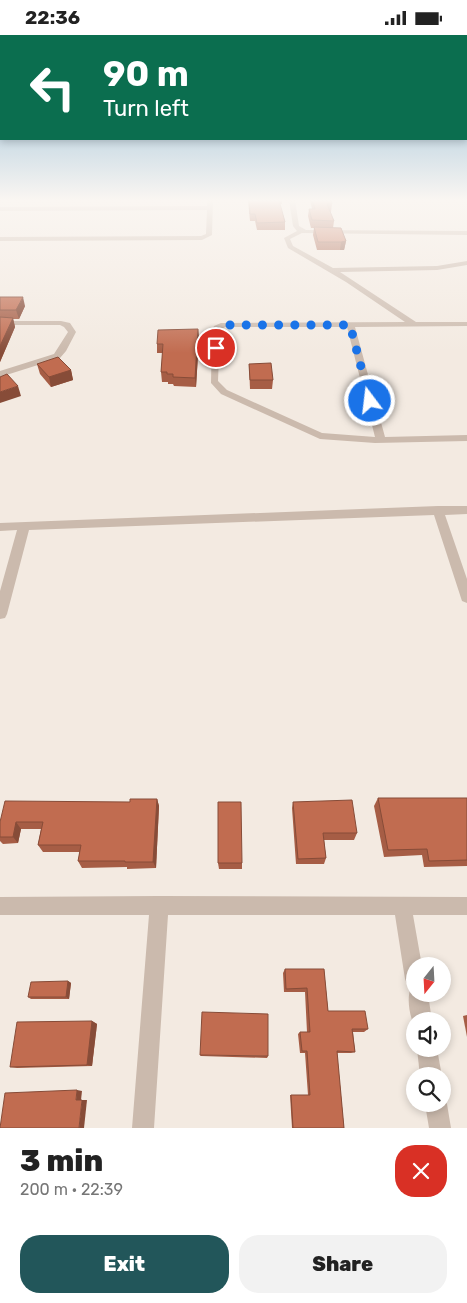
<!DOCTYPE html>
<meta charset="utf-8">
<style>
body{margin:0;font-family:Rubik,sans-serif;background:#f2f2f2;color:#222;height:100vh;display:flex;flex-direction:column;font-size:19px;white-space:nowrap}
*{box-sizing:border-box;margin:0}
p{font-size:16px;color:#767676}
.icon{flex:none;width:28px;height:28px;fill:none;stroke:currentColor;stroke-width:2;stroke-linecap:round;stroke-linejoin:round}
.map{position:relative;height:1093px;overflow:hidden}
.side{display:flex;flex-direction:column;background:#fff;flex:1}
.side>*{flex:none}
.banner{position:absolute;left:0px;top:0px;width:468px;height:105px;box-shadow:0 2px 8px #0003;background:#0b6e4f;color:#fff;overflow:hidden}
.needle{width:32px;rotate:198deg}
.tools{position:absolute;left:406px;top:922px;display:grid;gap:10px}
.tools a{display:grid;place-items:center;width:45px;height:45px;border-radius:50%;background:#fff;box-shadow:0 2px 8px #0003;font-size:25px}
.pin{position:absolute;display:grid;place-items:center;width:42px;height:42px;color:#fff;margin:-21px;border:2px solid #fff;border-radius:50%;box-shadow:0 1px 5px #0007}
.me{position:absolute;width:55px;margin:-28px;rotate:345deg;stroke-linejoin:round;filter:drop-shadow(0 0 4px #0008)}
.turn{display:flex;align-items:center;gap:18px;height:105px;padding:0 20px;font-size:22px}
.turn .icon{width:65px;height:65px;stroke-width:2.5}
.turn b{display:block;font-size:35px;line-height:42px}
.round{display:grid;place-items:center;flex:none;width:52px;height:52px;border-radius:20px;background:#f2f2f2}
.overview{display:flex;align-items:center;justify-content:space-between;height:85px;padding:0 20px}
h1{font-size:30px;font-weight:800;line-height:38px}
.cta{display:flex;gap:10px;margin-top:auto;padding:10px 20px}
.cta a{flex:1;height:58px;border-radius:20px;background:#22565a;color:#fff;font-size:20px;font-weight:800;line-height:58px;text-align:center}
.cta a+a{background:#f2f2f2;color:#222}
.status{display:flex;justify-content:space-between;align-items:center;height:35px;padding:0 25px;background:#fff;direction:ltr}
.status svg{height:14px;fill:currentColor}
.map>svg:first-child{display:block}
</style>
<div class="status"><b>22:36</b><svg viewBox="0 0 49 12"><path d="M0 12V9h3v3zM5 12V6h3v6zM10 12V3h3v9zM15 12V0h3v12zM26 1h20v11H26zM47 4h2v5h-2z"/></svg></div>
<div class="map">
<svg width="467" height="1093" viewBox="0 0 467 1093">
<rect width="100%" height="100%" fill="#f3eae1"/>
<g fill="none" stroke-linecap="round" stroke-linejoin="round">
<g fill="#cbbaad" fill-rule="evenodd">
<polygon points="207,165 213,165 212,200 202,205 0,206 0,202 201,201 206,199 207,175 0,176 0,172 207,171"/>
<path d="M289,165h6l4,26 7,4 161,1v4l-165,-2 -12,6 3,7 40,22 104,-2 30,-5v4l-30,5 -97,2 76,50h51v4l-112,1 30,110 82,-2v6l-92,2 -55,-4 -99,-45 -10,-11 1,-52 2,-5 7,-3 184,-1 -59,-40 -58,-34 -4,-10 13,-7 -4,-5zM225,292h122l28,110 -53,-4 -95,-43 -9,-9 2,-50z"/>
<polygon points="0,286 61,286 70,288 76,297 66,316 60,323 0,342 0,336 54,319 68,297 64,292 60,290 0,290"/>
<polygon points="438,471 467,471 467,479 445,480 467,544 467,568 462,566 461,563 434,480 29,495 7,579 5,583 0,584 0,556 17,495 0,496 0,488"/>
<path d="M159,861l308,1v18h-54l9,51h-7v28h13l4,27h-17v7c-5,-11 -9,-29 -4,-41l-3,-1 -3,-7 -10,-64h-227l-14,213h-22l17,-213h-149v-18z"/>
<polygon points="417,1014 437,1014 442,1041 420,1041"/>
<polygon points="442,1061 447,1069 451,1093 429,1093 425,1069 442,1069"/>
</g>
</g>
<g fill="#a65d45">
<polygon points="248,165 282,165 282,169 280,169 285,187 285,195 257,195 255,186 250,186"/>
<polygon points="310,165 331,165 332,169 331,177 330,177 334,186 333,193 346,206 344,215 317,215 313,200 314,193 311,193 308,181 309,174 312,174"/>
<polygon points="0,262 25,271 19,284 13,284 15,292 0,327"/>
<polygon points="198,294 199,303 196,352 174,351 173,349 168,349 168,347 162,347 161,337 163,318 157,318 157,309"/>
<polygon points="37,329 71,335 73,345 51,352 40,339"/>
<polygon points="249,329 273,345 272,354 250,354"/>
<polygon points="378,763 467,763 467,831 424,832 422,820 384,822 374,771"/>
<polygon points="157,764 159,771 156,833 127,834 127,832 82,833 78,826 80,817 43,817 38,810 41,794 21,794 18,808 3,809 0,806 0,787 130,767"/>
<polygon points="293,767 357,798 354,805 324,805 326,823 324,829 296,829 292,773"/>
<polygon points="218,828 242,828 242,834 219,834"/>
<polygon points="285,934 324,934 328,976 368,994 364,997 353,997 355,1017 351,1018 337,1018 344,1093 292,1093 290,1060 308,1060 305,1018 300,1018 298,999 300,997 307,997 305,957 284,957 283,938"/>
<polygon points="68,946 71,948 69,964 31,964 28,962"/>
<polygon points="467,980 467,1002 463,981"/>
<polygon points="92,986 97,989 92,1031 17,1033 10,1032"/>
<polygon points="200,1020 268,1021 267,1023 201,1021"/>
</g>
<g fill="#874c38">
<polygon points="346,206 344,215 340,215 341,207"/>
<polygon points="23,262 25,271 19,284 16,275"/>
<polygon points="13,283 15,292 0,327 0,311"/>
<polygon points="198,294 199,303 196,352 195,343"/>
<polygon points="71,335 73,345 51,352 49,342"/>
<polygon points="18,351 21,361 0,368 0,357"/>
<polygon points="157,764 159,771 156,833 153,827"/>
<polygon points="16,787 21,794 18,808 13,802"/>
<polygon points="68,946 71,948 69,964 66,962"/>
<polygon points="92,986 97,989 92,1031 87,1030"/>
<polygon points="77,1055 82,1056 81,1065 76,1065"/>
<polygon points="82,1065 87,1065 84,1093 79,1093"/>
</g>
<g fill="#c16c50" stroke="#874c38">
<polygon points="249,165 279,165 285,187 257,188 255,179 250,179"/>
<polygon points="312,165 331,165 332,169 327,169 334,186 312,185 309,174 315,174"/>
<polygon points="314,192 341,193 346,206 341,207 318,207"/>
<polygon points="0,262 23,262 16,275 0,275"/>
<polygon points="0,282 13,283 0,311"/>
<polygon points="198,294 195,343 173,342 173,339 167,339 167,337 161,337 163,309 157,309 158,295"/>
<polygon points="58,322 71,335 49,342 37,329"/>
<polygon points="271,328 273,345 250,345 249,329"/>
<polygon points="7,339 18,351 0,357 0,342"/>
<polygon points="378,763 467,763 467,825 429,826 427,814 388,815"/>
<polygon points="130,764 157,764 153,827 125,827 125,826 78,826 81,810 38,810 43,787 16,787 13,802 0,802 0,787 5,766 130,767"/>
<polygon points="352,765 357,798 323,798 326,823 298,824 293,767"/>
<polygon points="218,767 241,767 242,828 218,828"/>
<polygon points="285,934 324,934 328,976 365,976 368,994 352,994 355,1017 337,1016 344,1093 293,1093 291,1060 310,1060 307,1016 302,1016 300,997 310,997 307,953 286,954"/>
<polygon points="68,946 66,962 28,962 31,947"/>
<polygon points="202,977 268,979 268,1021 200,1020"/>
<polygon points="92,986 87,1030 10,1032 17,987"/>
<polygon points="77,1055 76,1065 82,1065 79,1093 0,1093 5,1058"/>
</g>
<linearGradient id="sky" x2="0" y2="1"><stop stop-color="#7fb1d1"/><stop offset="0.52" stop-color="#faf6f2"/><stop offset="1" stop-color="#faf6f2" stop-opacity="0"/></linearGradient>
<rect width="467" height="318" fill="url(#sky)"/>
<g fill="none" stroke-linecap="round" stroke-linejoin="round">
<path stroke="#1a73e8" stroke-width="9" stroke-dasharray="0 16.2" d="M216,313c0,-10 -2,-19 8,-23h126l20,76"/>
</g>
</svg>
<div class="tools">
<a><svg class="needle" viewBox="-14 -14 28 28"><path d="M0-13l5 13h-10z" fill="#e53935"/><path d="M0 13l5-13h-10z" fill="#767676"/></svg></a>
<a><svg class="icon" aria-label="sound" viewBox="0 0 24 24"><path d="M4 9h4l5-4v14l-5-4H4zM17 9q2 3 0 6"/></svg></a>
<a><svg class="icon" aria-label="search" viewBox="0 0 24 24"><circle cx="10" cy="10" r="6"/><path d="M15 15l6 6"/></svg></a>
</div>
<div class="pin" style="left:216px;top:313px;background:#d93025"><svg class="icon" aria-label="arrive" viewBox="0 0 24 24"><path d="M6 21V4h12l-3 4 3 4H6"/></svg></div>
<svg class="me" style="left:370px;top:366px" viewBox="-20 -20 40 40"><circle r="17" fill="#1a73e8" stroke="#fff" stroke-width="3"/><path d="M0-11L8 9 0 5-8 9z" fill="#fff"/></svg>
<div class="banner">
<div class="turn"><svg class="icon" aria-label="left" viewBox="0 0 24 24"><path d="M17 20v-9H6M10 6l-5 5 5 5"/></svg><div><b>90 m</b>Turn left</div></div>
</div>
</div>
<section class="side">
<div class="overview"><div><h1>3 min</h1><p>200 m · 22:39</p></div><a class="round" style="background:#d93025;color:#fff"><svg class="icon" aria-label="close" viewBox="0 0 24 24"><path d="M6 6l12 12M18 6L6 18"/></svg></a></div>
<div class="cta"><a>Exit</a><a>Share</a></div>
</section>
